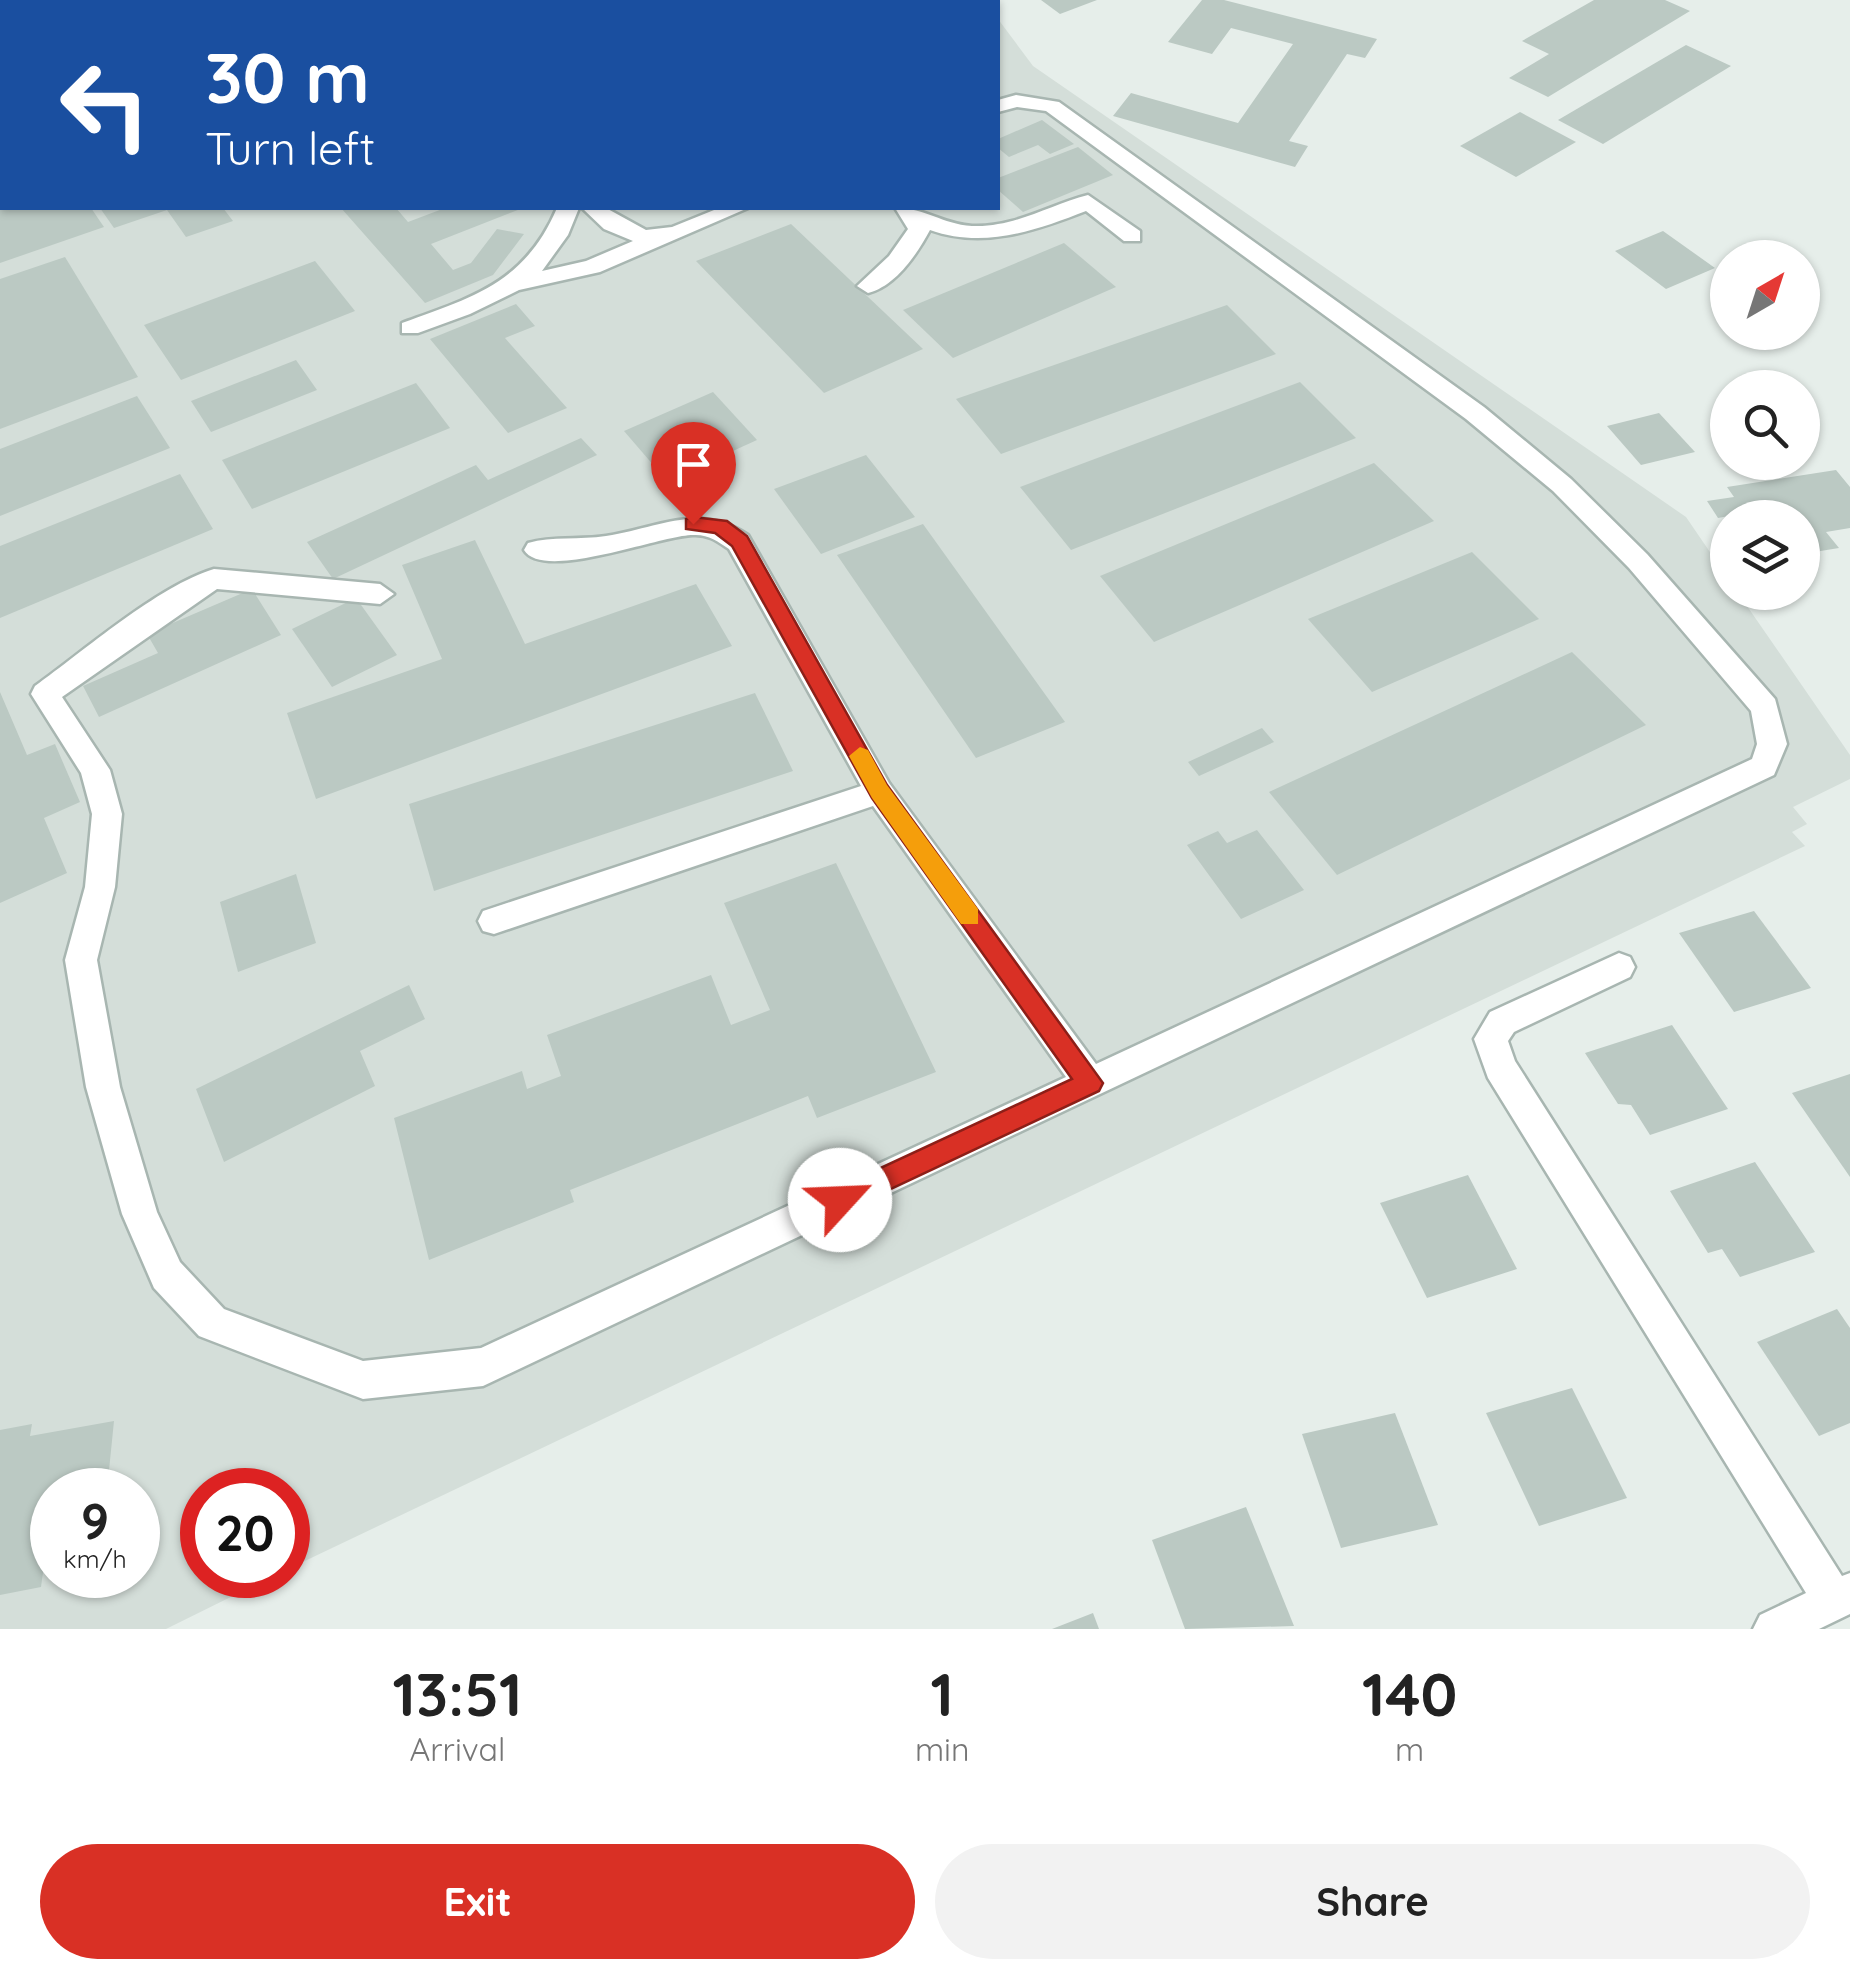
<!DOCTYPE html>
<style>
body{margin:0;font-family:Quicksand,sans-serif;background:#f2f2f2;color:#222;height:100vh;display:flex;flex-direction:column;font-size:38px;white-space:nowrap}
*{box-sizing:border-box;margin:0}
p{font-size:32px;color:#767676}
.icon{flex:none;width:55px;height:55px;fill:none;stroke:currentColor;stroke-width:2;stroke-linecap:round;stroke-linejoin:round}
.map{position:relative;height:1629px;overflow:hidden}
.drawer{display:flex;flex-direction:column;background:#fff;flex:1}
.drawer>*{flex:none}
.hud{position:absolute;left:0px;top:0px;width:1000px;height:210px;box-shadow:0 2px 8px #0004;background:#1a4fa0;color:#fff;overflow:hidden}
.needle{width:65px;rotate:39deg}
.controls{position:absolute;left:1710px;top:240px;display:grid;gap:20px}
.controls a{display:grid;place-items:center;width:110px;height:110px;border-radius:50%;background:#fff;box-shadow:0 2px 8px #0004;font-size:50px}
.speed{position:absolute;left:30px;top:1468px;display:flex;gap:20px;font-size:50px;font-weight:700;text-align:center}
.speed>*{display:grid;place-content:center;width:130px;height:130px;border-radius:50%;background:#fff;box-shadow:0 2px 8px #0004;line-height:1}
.speed small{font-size:25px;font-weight:400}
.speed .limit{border:15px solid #d22;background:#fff;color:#111}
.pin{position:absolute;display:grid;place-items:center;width:85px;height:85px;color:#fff;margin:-102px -42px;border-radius:50% 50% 50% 0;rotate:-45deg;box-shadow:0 0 10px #0007}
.pin .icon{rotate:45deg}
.me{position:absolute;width:110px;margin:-55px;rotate:65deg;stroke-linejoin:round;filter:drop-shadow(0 0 8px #0008)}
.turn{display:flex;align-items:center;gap:35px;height:210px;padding:0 40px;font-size:45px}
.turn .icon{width:130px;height:130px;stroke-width:2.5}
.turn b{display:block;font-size:70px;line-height:85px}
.eta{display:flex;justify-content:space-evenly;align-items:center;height:170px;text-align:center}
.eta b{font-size:60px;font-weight:700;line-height:70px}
.button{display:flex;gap:20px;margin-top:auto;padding:20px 40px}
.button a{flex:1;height:115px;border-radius:60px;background:#d93025;color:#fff;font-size:40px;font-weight:700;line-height:115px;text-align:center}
.button a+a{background:#f2f2f2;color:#222}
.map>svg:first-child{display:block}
</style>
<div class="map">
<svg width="1850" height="1629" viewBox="0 0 1850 1629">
<rect width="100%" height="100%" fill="#e6eeea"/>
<g fill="#d4ded9" fill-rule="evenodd">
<polygon points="417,0 983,0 985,2 408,2"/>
<path d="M998,19l35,47 653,451 41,60 1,15 10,1 112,162v24l-57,28 14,17 -15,8 13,14 -1517,723v-79h-86v85h73l-109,54h-166v-1499l2,78h996zM52,1490h86v85h-86z"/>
</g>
<g fill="#bbc9c3">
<polygon points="1041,0 1097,0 1060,14"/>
<polygon points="1202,0 1224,0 1377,39 1365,58 1347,54 1289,141 1308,146 1295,167 1113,116 1131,93 1238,123 1293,44 1231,28 1212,54 1168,42"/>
<polygon points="1594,0 1665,0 1690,11 1548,97 1509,78 1549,54 1522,41"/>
<polygon points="1686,45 1731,66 1603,144 1558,120"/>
<polygon points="1520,112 1576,142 1516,177 1460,146"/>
<polygon points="1042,120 1074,144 1050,154 1038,145 1009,157 998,148 998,139"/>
<polygon points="1078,147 1113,175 1023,212 998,190 998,178"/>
<polygon points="0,208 91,208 104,227 0,263"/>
<polygon points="100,208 223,208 233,221 186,237 167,210 114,228"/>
<polygon points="341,208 396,208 408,222 445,208 523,208 431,244 453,270 471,263 497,229 524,234 493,275 425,303"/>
<polygon points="791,224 923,349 824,393 696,261"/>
<polygon points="1663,231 1715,268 1666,289 1615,251"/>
<polygon points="1064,243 1116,287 953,358 903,310"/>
<polygon points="65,257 138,377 0,429 0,279"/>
<polygon points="315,261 355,311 181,380 144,325"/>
<polygon points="516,304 535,326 505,338 567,408 508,433 430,339"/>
<polygon points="1227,305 1276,354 1001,454 956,399"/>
<polygon points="296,360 317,390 211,432 191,401"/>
<polygon points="1300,382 1356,438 1071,550 1020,487"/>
<polygon points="416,383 450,428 252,509 222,460"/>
<polygon points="713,392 757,440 667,481 624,431"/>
<polygon points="137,396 170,448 0,516 0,449"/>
<polygon points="1659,413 1695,452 1641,465 1607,426"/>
<polygon points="581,438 597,455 333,579 307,542 476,465 488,480"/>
<polygon points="866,455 915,517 821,554 774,489"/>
<polygon points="1374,463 1434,521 1154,642 1100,576"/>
<polygon points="1836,470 1850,487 1850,528 1826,532 1839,548 1802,554 1802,518 1762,518 1757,511 1718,518 1707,501 1734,497 1727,487"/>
<polygon points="180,474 213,529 0,618 0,546"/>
<polygon points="923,524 1065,722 976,758 837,555"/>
<polygon points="475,540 525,644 696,584 732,646 316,799 287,713 442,659 402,565"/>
<polygon points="1472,552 1539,619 1372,692 1308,619"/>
<polygon points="252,589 281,635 99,717 83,686 158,653 147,634"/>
<polygon points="356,598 397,655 332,687 292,629"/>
<polygon points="1572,652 1646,725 1337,875 1269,792"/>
<polygon points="0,692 27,755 55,744 80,802 44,818 67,873 0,903"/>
<polygon points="755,693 793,771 434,891 409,804"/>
<polygon points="1262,728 1274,742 1199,776 1188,762"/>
<polygon points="1257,830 1304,890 1241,919 1187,845 1218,831 1227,843"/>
<polygon points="836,863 936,1072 817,1118 808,1096 570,1190 574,1202 429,1260 394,1118 522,1071 527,1089 561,1076 547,1035 711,975 731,1025 770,1010 724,903"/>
<polygon points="296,874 316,943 238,972 220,902"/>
<polygon points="1754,911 1811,988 1734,1012 1679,933"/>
<polygon points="409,985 425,1019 360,1051 375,1086 224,1162 196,1089"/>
<polygon points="1672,1025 1728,1109 1650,1135 1631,1105 1618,1104 1585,1053"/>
<polygon points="1850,1074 1850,1177 1792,1093"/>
<polygon points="1755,1162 1815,1252 1740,1277 1722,1249 1708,1253 1670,1191"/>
<polygon points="1468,1175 1517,1269 1427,1298 1380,1203"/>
<polygon points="1837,1309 1850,1328 1850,1423 1819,1436 1757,1342"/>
<polygon points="1572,1388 1627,1498 1539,1526 1486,1413"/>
<polygon points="1395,1413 1438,1525 1341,1548 1302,1434"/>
<polygon points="114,1421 107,1490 52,1490 52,1542 47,1543 41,1587 0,1595 0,1430 32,1424 30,1436"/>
<polygon points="1246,1507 1294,1626 1185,1629 1152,1540"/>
<polygon points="1093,1613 1099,1629 1052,1629"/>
</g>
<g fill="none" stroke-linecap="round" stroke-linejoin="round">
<defs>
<g id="minor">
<polygon points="383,0 402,0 404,2 384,2"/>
<path d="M1016,95l43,7 425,305 87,72 76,75 128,145 12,45 -13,31 -1291,611 -120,13 -164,-63 -45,-48 -32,-74 -36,-127 -21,-127 20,-73 7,-73 -11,-41 -50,-79 4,-8c49,-35 123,-100 179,-117l166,15 14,10 -14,10 -163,-15 -155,108 48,73 12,44 -7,73 -18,73 23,127 37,125 23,50 44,47 139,52 118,-13 585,-271 -193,-271 -379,128 -11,-3 -5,-10 5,-10 378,-125 -132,-237c-12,-8 -21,-15 -36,-14 -32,0 -150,47 -169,15l4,-7c24,-7 52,-3 78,-7 53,-8 92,-34 142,-1l141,248 207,281 656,-305 5,-15 -6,-33 -122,-143 -76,-77 -87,-72 -420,-308 -29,-4 -19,5v-12z"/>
<path d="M1088,195l52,36v10h-16l-38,-30c-51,20 -103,38 -156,19 -13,24 -34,56 -62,63l-11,-7 32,-30 19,-27 -13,-21c32,0 46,16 77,18 42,2 77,-21 116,-31z"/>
<path d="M557,208h22l-11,27 -26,36 44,-10 47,-20 -29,-12 -22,-21h24l40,22 26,-3 47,-19h29l-148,64 -81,18 -49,24 -52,19h-16v-10c71,-26 123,-40 155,-115z"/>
<polygon points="1619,953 1630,957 1635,967 1630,977 1514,1032 1508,1041 1515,1061 1842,1576 1850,1573 1850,1614 1819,1629 1753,1629 1760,1615 1806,1593 1488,1078 1474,1039 1490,1012"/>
</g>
<g id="highway">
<polyline points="328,2 335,0"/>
<polyline points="0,110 2,109"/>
</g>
</defs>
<use href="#minor" stroke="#a8b6b1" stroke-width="5"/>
<use href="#highway" stroke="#c2cac8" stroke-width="35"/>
<use href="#minor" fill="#fff" fill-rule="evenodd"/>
<use href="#highway" stroke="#326b60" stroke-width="30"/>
</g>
<polygon fill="#d93025" stroke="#8d1f18" stroke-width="2.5" points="693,517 727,521 747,536 887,785 1103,1083 1099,1091 840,1213 831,1209 827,1200 831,1191 1072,1079 872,798 732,546 715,533 686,529 686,519"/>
<polygon fill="#f59e0b" points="860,747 868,750 887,785 978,909 978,924 961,924 872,798 849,756"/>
</svg>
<div class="controls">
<a><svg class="needle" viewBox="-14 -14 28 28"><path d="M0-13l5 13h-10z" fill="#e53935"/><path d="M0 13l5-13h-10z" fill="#767676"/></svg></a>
<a><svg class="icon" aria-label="search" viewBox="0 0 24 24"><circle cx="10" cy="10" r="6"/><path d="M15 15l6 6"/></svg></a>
<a><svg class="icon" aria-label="layers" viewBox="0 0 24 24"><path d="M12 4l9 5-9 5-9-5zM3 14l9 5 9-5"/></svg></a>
</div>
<div class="speed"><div>9<small>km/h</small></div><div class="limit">20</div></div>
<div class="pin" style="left:693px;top:524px;background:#d93025"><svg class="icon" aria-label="arrive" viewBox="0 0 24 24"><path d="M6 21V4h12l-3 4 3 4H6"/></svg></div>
<svg class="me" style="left:840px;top:1200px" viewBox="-20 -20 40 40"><circle r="19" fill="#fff"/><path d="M0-13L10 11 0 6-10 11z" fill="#d93025"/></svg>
<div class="hud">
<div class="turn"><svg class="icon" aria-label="left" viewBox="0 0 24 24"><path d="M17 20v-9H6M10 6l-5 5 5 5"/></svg><div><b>30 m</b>Turn left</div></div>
</div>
</div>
<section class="drawer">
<div class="eta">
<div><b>13:51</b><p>Arrival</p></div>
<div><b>1</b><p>min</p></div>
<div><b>140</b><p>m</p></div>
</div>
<div class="button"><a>Exit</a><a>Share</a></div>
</section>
